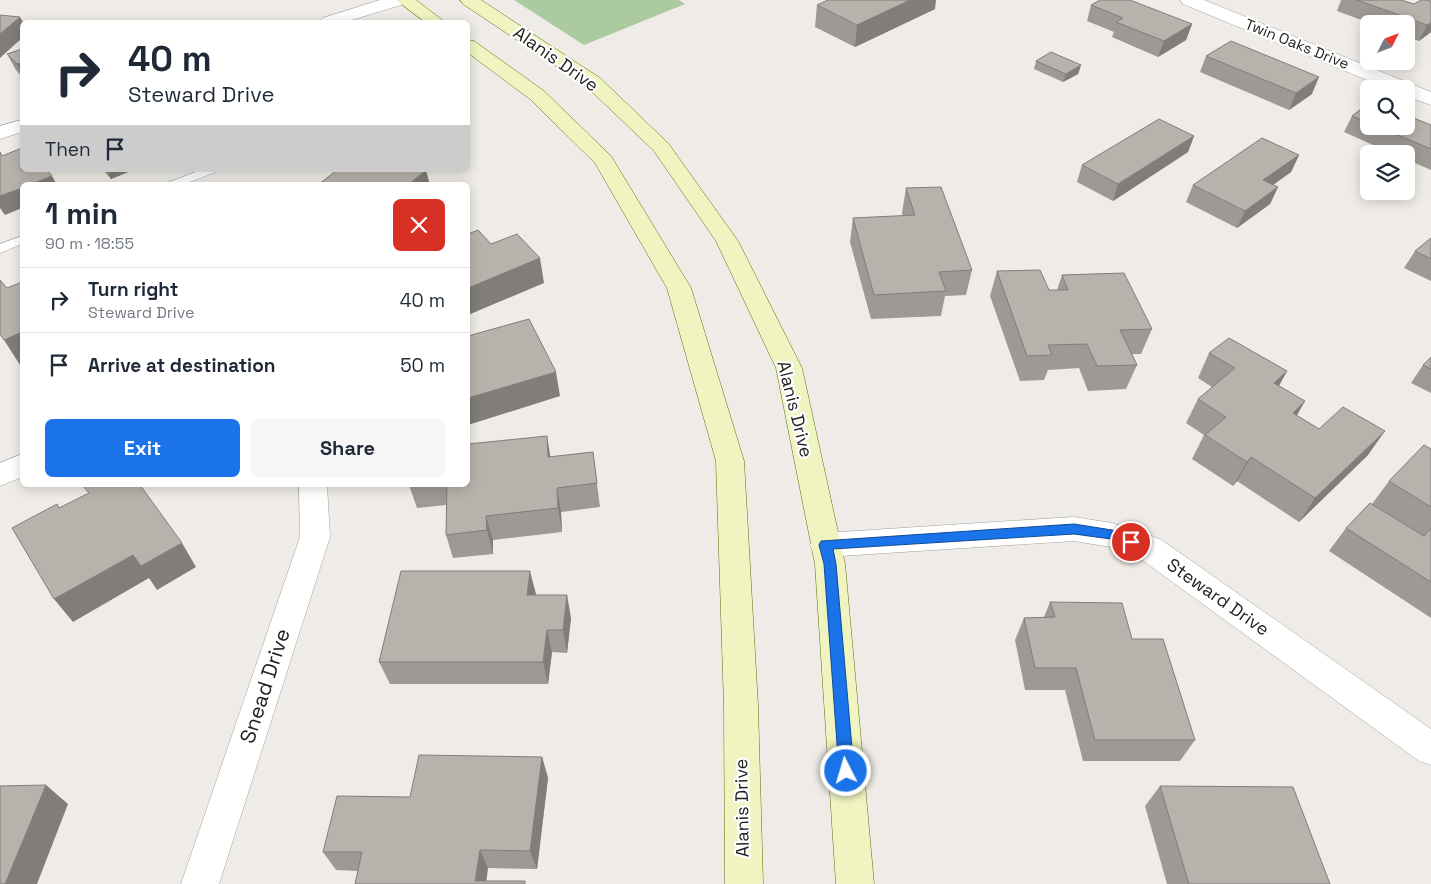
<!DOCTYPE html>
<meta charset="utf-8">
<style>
body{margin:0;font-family:"Space Grotesk",sans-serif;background:#f6f6f7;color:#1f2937;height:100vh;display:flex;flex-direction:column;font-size:19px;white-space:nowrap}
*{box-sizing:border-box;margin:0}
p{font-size:16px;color:#747a83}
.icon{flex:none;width:28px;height:28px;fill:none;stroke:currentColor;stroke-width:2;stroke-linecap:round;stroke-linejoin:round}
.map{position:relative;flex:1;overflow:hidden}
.panel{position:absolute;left:20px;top:182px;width:450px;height:305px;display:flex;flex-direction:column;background:#fff;border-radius:8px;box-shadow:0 2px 12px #0003}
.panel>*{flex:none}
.banner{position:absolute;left:20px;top:20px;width:450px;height:152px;border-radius:8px;box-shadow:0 2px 12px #0003;background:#fff;color:#1f2937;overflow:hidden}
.needle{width:32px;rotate:48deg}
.controls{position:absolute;left:1360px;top:15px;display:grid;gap:10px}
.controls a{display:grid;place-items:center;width:55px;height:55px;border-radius:8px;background:#fff;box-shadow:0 2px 12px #0003;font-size:25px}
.pin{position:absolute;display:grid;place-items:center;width:42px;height:42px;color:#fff;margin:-21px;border:2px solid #fff;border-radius:50%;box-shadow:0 1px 5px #0007}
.me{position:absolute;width:55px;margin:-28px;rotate:355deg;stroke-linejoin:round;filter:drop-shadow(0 0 4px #0008)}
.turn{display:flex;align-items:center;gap:18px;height:105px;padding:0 25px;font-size:22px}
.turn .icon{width:65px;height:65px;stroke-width:2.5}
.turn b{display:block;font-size:35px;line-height:42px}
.then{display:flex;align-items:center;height:48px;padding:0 25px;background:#0003;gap:10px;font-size:19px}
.round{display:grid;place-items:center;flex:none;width:52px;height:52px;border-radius:8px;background:#f6f6f7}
.overview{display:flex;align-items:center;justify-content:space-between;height:85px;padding:0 25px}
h1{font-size:30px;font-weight:700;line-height:38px}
.primary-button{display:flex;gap:10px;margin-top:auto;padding:10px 25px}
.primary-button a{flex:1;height:58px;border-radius:8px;background:#1a73e8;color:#fff;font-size:20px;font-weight:700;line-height:58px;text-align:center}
.primary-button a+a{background:#f6f6f7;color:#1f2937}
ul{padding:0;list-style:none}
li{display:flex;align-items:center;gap:15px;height:65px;padding:0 25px;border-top:1px solid #e0e1e3}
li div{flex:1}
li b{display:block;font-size:19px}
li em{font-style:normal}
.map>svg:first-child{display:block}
</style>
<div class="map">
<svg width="1431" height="884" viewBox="0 0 1431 884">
<rect width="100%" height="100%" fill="#efece7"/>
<polygon fill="#abca9f" points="514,0 679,0 685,4 584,45"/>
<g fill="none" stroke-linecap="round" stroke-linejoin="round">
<defs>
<g id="service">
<polygon points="201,170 218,170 216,172 182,185 165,185 167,183"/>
<polygon points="22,236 22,244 0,253 0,244"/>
</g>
<g id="minor">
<polygon points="380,0 407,0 404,4 345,22 320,22 323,18"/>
<polygon points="1180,0 1204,0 1431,92 1431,105 1406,96 1406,89 1389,89 1183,4"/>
<polygon points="22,120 22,132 0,139 0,126"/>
<polygon points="22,454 22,477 0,486 0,463"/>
<polygon points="299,485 327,485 330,537 219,884 181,884 300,537"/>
<polygon points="1074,517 1112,523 1160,539 1431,729 1431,765 1419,761 1138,557 1111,547 1074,541 825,557 814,554 810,545 814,536 825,533"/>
</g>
<g id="secondary">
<polygon points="396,0 416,0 445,22 425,22"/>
<polygon points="460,0 481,0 600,78 668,143 738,241 802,368 845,564 874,884 836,884 815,564 776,368 716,241 654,151 586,86 463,4"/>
<polygon points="468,40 474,41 544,91 611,156 691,288 744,461 758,706 763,884 725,884 724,706 716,461 667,288 595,163 530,99 468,53"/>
</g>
</defs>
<use href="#service" stroke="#a3a3a3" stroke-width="1"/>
<use href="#minor" stroke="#a3a3a3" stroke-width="1"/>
<use href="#secondary" stroke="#606d10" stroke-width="1"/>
<use href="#service" fill="#fff" fill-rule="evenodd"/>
<use href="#minor" fill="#fff" fill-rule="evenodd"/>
<use href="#secondary" fill="#f0f4c0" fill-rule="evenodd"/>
</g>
<g fill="#9e9994">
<polygon points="1341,0 1401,0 1414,4 1431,1 1431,32 1419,41 1406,36 1406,24 1372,24 1337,11"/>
<polygon points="817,5 935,9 855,47 815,27"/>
<polygon points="1091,5 1192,24 1186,40 1158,57 1112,37 1114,32 1087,21"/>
<polygon points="22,49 22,77 16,70 7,54"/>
<polygon points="1206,56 1312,94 1289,110 1200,72"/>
<polygon points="1036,61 1081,65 1078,74 1063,82 1034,69"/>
<polygon points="1369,103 1369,126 1406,126 1431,125 1431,170 1406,159 1406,154 1393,154 1344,132 1352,116"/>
<polygon points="1194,136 1188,152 1113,201 1077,182 1082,165"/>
<polygon points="1299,155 1291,172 1273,185 1278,187 1270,204 1237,228 1186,202 1193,185"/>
<polygon points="103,170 133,170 111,179"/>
<polygon points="906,188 972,270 966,295 945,296 941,316 871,319 850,242 853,218 903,216 902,213"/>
<polygon points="1431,238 1431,281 1404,268 1415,251"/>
<polygon points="997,271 1049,290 1057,290 1062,275 1152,329 1141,354 1132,354 1137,365 1126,389 1088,391 1079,368 1048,370 1044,380 1020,381 990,296"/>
<polygon points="1209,353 1287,371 1279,386 1297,416 1319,429 1368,455 1299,522 1237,481 1233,486 1192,459 1204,435 1186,423 1198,399 1212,387 1198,378"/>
<polygon points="1431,357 1431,393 1411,383 1423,365"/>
<polygon points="1431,449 1431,618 1329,551 1346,528 1372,504 1389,481"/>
<polygon points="593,452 600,507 561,512 562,532 493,540 493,554 453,558 446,535 446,505 417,508 409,485 468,485 551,457"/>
<polygon points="536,594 536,595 571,618 567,653 552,652 548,684 390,684 379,662"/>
<polygon points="1050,602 1132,639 1195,740 1180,761 1083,761 1065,690 1025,690 1015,640 1024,618 1044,617"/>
<polygon points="542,757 548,778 537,869 488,868 355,884 358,871 336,870 323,852 410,797"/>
<polygon points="1160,786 1330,884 1167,884 1145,806"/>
</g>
<g fill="#817d78">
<polygon points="910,0 936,0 935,9 855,47 857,25"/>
<polygon points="20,17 23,22 22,22 22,38 0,58 0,34"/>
<polygon points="1431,23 1431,32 1419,41 1427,25"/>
<polygon points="1192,24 1186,40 1158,57 1164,41"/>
<polygon points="22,63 22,75 17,64"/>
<polygon points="1081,65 1078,74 1063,82 1066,74"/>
<polygon points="1319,77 1312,94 1289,110 1296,93"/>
<polygon points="1194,136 1188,152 1113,201 1118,184"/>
<polygon points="1299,155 1291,172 1256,197 1263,180"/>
<polygon points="107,170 133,170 111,179"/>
<polygon points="426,170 430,185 408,185"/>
<polygon points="52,176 57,185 29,185"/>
<polygon points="1278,187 1270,204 1237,228 1245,211"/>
<polygon points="22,188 22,208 5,215 0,208 0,196"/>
<polygon points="540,258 544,283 468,315 468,288"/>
<polygon points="22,332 22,364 20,365 4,340"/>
<polygon points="1287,371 1273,396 1274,383"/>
<polygon points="556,372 560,396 468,425 468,398"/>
<polygon points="1305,401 1291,426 1293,413"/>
<polygon points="1385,431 1368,455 1299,522 1315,498"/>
<polygon points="547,436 551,460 548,457"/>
<polygon points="1251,457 1237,481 1233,486 1247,462"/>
<polygon points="557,488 561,512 562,532 558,508"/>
<polygon points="486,516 493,540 493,554 487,530"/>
<polygon points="182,543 196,567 157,590 149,578 73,622 54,599 133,555"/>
<polygon points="530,571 536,594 533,618 527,595"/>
<polygon points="567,595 571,618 567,653 563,630"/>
<polygon points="547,630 552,652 548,684 543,662"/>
<polygon points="542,757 548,778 537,869 530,851"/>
<polygon points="46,785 68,804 37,884 5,884"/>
<polygon points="480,850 488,868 486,884 475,881"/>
</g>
<g fill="#b8b2ac" stroke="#817d78">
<polygon points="828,0 910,0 857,25 817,5"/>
<polygon points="1100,0 1130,0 1192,24 1164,41 1116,22 1123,18 1091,5"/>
<polygon points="1357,0 1401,0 1414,4 1421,0 1427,0 1431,1 1431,23 1427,25"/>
<polygon points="0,15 20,17 0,34"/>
<polygon points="1231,41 1319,77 1296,93 1206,56"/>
<polygon points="22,49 22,63 17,64 7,54"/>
<polygon points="1051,52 1081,65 1066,74 1036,61"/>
<polygon points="1369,103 1369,123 1352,116"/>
<polygon points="1406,115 1431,125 1431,149 1377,126 1406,126"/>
<polygon points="1159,119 1194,136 1118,184 1082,165"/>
<polygon points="1262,138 1299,155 1263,180 1278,187 1245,211 1193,185"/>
<polygon points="22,148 22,170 47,170 52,176 29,185 22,185 22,188 0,196 0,152 2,156"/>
<polygon points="337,170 426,170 408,185 318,185"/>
<polygon points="941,187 972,270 939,272 946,291 874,295 853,218 915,215 906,188"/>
<polygon points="478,230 491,244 517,234 540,258 468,288 468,234"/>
<polygon points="1431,238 1431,259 1415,251"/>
<polygon points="1040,270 1049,290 1068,290 1062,275 1124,273 1152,329 1120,330 1137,365 1097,366 1087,344 1048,345 1052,355 1027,356 997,271"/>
<polygon points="0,280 7,288 22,282 22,332 4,340 0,334"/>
<polygon points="529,319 556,372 468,398 468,336"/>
<polygon points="1229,338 1287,371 1274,383 1305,401 1293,413 1319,429 1343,407 1385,431 1315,498 1251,457 1247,462 1205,435 1226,417 1198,399 1235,368 1209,353"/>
<polygon points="1431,357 1431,369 1423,365"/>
<polygon points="547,436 548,457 593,452 597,483 557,488 558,508 486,516 487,530 446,535 447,485 468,485 468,444"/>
<polygon points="1424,445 1431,449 1431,507 1389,481"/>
<polygon points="85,485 140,485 182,543 141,566 133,555 54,599 12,528 57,504 59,508 89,493 83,486"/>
<polygon points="1370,503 1424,536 1431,528 1431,582 1346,528"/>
<polygon points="401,571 530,571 527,595 567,595 563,630 547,630 543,662 379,662"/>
<polygon points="1050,602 1122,603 1132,639 1163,639 1195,740 1095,740 1076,668 1035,668 1024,618 1055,617"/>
<polygon points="419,755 542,757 530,851 480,850 475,881 525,881 525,884 355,884 362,852 323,852 337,796 410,797"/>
<polygon points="46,785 5,884 0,884 0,786"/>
<polygon points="1160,786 1293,787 1330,884 1189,884"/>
</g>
<polygon fill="#1a73e8" stroke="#114b97" points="1074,524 1112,530 1135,538 1137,542 1135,545 1131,546 1111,539 1074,534 833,549 836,564 854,771 851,776 846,778 841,776 839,771 824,564 819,545 821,541"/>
<g text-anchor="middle" stroke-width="4.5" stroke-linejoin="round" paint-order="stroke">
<g font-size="15" fill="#1f1f1f" stroke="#fff">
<text transform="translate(1297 44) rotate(22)" y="5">Twin Oaks Drive</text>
</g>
<g font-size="18" fill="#1f1f1f" stroke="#fff">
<text transform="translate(556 59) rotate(35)" y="6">Alanis Drive</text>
<text transform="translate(795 409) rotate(76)" y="6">Alanis Drive</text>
<text transform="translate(1218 597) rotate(35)" y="6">Steward Drive</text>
<text transform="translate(742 808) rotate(-91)" y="6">Alanis Drive</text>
</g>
<g font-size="21" fill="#1f1f1f" stroke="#fff">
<text transform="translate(265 686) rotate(-72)" y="7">Snead Drive</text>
</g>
</g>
</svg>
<div class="controls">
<a><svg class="needle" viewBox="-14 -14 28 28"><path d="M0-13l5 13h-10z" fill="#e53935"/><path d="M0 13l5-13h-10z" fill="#747a83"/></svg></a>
<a><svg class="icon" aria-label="search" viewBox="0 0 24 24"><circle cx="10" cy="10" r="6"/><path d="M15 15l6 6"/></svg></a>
<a><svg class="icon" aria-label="layers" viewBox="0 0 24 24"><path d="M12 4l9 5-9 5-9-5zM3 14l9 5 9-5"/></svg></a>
</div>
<div class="pin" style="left:1131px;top:542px;background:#d93025"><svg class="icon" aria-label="arrive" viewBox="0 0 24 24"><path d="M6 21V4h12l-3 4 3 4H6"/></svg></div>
<svg class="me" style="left:846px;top:771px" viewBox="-20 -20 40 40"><circle r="17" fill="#1a73e8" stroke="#fff" stroke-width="3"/><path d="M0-11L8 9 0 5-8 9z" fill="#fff"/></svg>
<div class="banner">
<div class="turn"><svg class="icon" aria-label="right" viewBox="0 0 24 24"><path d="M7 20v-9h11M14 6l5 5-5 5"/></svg><div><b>40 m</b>Steward Drive</div></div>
<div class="then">Then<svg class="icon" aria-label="arrive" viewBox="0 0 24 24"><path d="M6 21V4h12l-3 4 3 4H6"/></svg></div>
</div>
<section class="panel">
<div class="overview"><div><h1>1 min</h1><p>90 m · 18:55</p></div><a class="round" style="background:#d93025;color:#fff"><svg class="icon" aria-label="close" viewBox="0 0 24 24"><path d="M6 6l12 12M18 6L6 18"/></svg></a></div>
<ul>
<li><svg class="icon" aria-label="right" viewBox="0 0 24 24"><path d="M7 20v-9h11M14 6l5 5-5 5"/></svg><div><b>Turn right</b><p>Steward Drive</p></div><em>40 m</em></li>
<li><svg class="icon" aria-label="arrive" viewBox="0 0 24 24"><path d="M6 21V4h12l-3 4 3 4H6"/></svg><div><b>Arrive at destination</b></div><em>50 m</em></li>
</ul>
<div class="primary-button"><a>Exit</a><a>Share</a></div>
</section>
</div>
